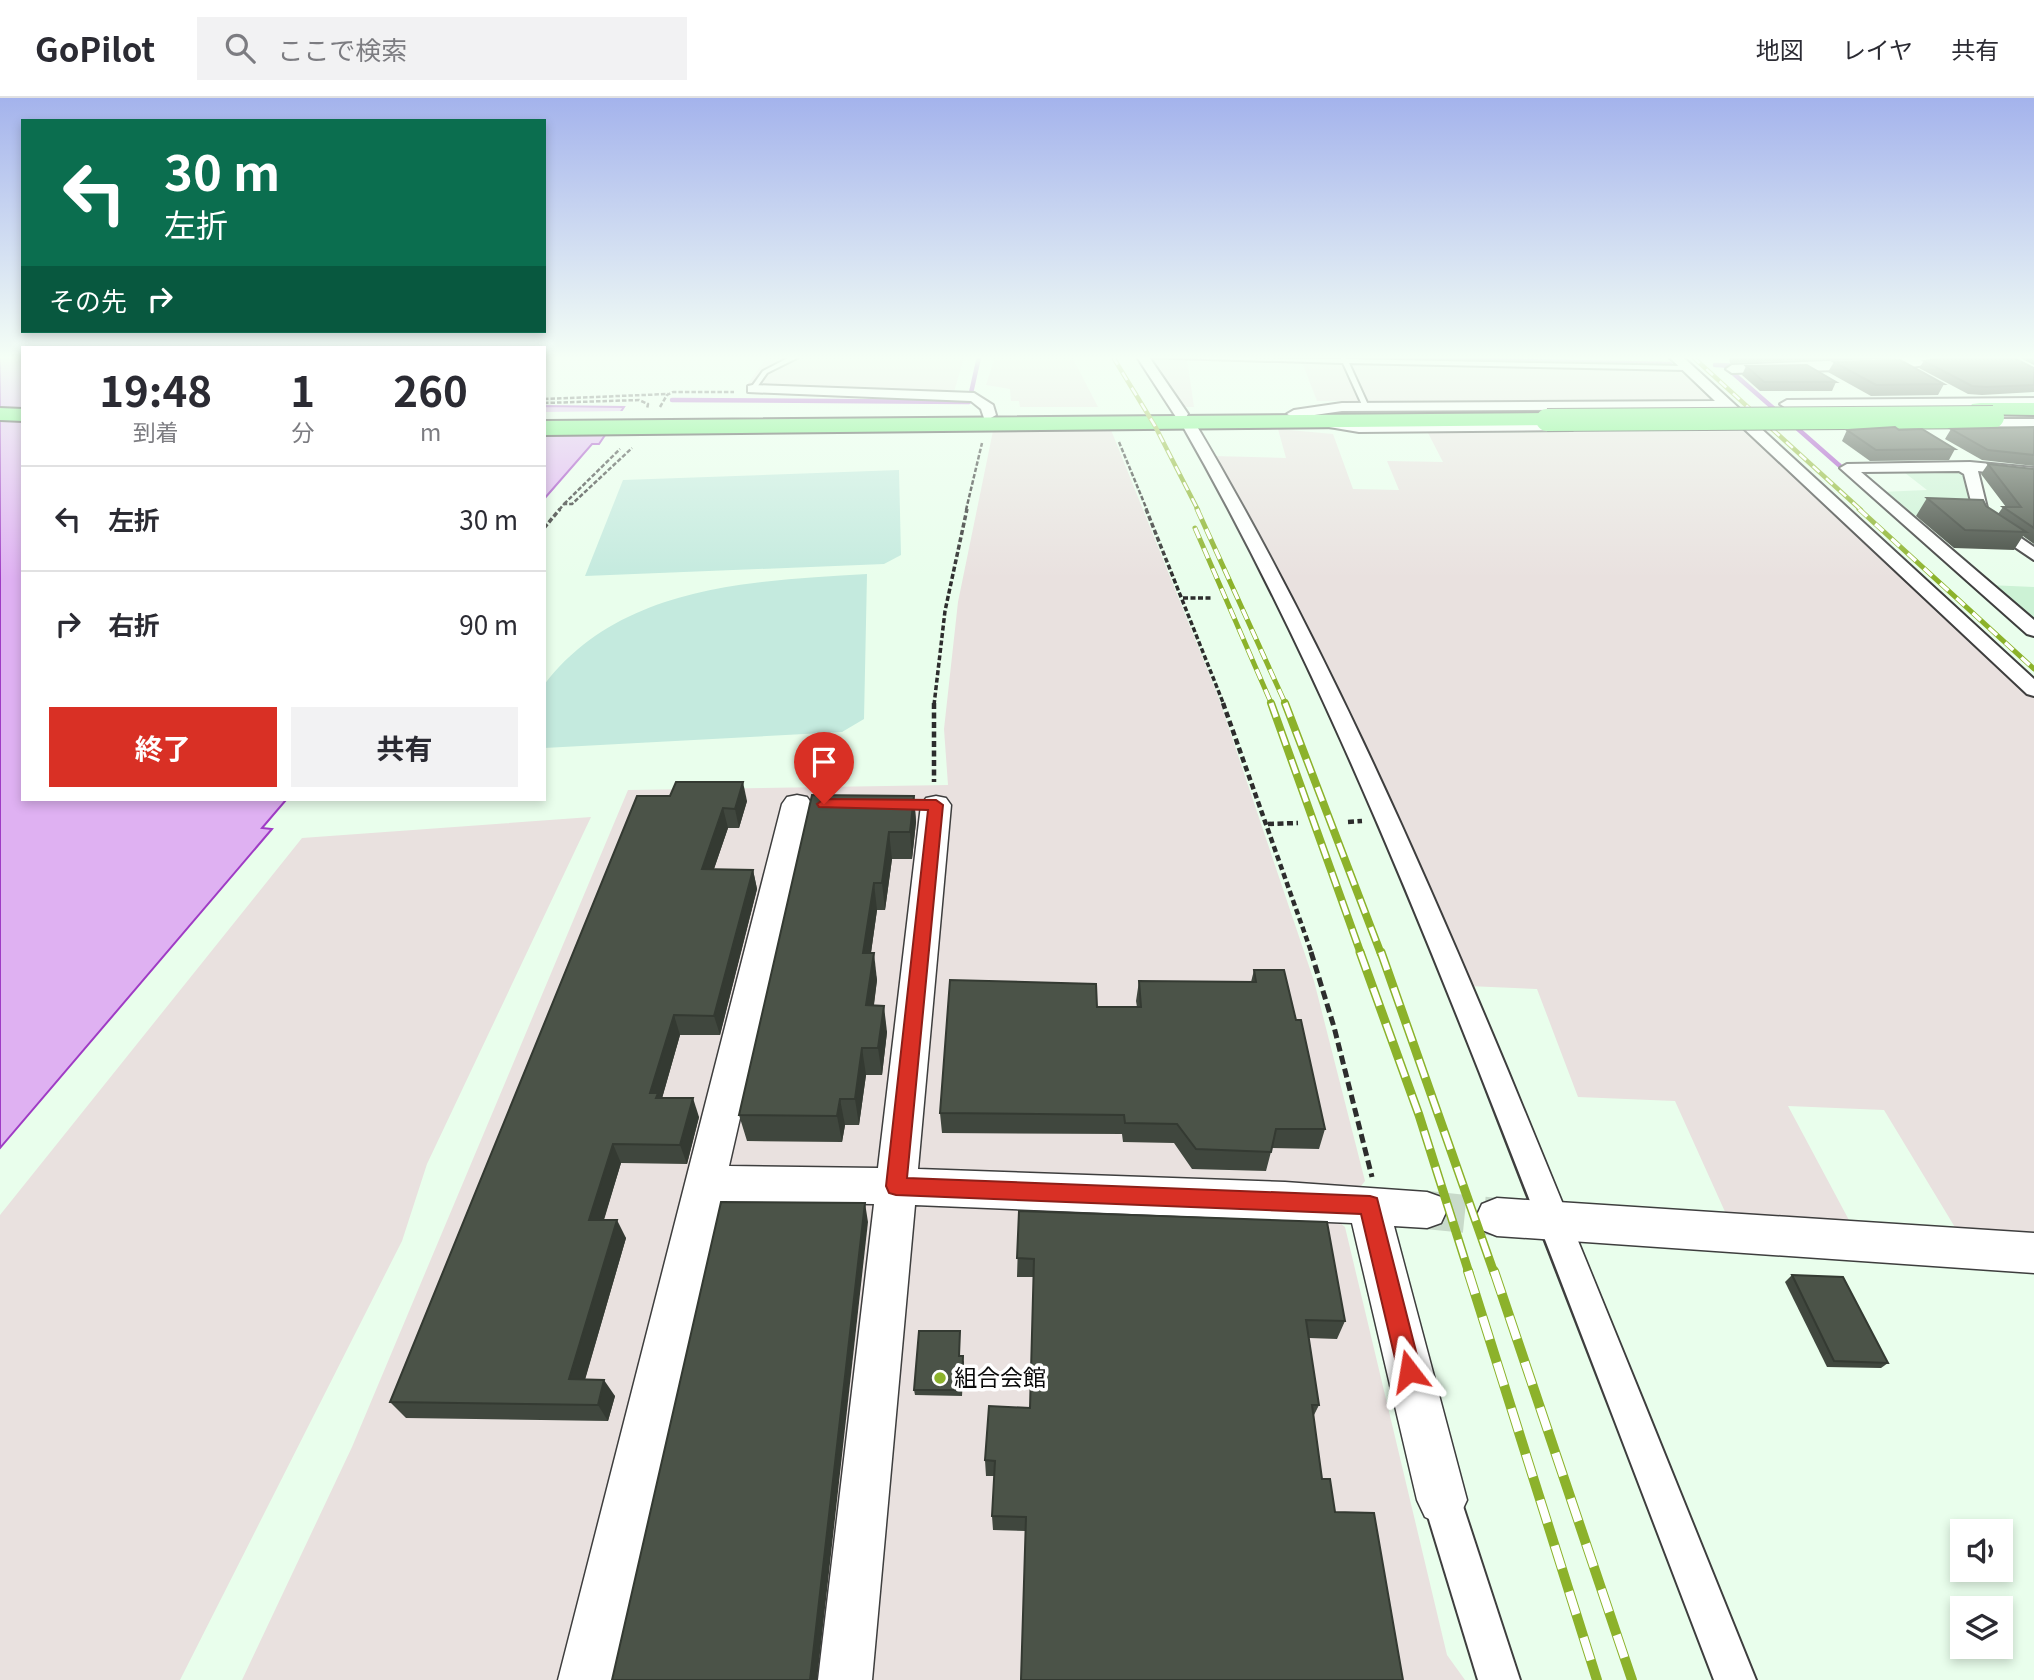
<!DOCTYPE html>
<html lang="ja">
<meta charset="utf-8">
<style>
body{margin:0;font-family:Georgia,"Noto Sans JP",serif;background:#f2f2f3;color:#2b2b33;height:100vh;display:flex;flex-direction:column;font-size:26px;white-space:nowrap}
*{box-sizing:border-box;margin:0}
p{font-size:23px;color:#7c7c81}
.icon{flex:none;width:38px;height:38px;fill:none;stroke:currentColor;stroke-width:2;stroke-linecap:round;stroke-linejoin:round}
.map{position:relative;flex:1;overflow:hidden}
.details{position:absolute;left:21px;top:248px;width:525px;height:455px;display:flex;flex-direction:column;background:#fff;border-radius:0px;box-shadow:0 4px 10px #0003}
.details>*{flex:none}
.guide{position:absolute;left:21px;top:21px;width:525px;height:214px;border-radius:0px;box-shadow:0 4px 10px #0003;background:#0b6e4f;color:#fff;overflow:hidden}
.controls{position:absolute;left:1950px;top:1421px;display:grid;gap:14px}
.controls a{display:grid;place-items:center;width:63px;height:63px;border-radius:0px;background:#fff;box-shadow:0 4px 10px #0003;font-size:35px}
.pin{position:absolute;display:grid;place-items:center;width:60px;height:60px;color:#fff;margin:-72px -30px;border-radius:50% 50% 50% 0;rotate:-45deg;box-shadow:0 0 7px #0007}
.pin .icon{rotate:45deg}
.me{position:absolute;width:77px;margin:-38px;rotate:346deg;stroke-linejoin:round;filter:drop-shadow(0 0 5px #0008)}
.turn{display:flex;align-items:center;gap:24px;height:147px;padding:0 28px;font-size:32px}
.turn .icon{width:91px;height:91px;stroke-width:2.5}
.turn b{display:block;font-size:49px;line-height:60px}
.then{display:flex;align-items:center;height:66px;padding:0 28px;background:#0003;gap:14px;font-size:26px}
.eta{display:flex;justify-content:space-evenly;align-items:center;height:119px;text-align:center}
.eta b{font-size:42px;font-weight:700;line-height:49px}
.action{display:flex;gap:14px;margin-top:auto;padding:14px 28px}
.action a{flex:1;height:80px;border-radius:0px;background:#d93025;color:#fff;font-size:28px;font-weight:700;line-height:80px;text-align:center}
.action a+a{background:#f2f2f3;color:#2b2b33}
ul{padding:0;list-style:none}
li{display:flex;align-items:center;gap:21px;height:105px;padding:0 28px;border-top:2px solid #e1e1e2}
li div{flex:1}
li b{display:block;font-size:26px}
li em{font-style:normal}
header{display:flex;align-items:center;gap:42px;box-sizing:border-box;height:98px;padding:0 35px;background:#fff;border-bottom:2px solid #e1e1e2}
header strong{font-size:33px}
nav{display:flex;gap:38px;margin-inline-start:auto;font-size:24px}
.search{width:490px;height:63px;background:#f2f2f3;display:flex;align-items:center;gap:18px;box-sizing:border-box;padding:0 24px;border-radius:0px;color:#7c7c81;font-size:26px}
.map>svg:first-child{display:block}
</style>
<header>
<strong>GoPilot</strong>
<div class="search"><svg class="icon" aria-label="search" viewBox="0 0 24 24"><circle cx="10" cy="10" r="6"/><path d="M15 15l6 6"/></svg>ここで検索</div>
<nav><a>地図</a><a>レイヤ</a><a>共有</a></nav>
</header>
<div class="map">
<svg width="2034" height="1582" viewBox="0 0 2034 1582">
<rect width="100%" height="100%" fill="#e9feec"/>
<g fill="#e9e1df">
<polygon points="767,259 964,259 954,294 747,287"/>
<polygon points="995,259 1072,259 1098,309 1020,309 1019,303 1011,303 1010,291 986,287"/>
<polygon points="1149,261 1187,261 1194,309 1182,309"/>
<polygon points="1302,264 1342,264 1359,303 1317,303"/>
<polygon points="1348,264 1681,270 1713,301 1366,303"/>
<polygon points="1278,331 1333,336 1353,391 1399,392 1387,363 1443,364 1428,335 1754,333 2034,597 2034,1136 1956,1131 1884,1012 1788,1008 1850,1124 1726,1116 1675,1003 1578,999 1537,891 1468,888 1291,501 1251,422 1213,358 1286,360"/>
<polygon points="1111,332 1218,598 1314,883 1365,1083 1335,1121 1345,1129 1447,1557 1465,1582 242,1582 352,1349 628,692 948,687 944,631 958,504 993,333"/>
<polygon points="591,719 427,1066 402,1143 180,1582 0,1582 0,1117 302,740"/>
</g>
<g fill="#ccf2d5">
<polygon points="1900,371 1965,373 1975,419 1907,417 1880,394 1927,392"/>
<polygon points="1988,487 2034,489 2034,520 2020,515"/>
</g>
<g fill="#c4eade">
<polygon points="899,372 901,457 884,466 585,478 623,382"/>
<path d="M867,476l-3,145 -22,13 -298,16v-63c76,-100 208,-104 323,-111z"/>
</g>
<g fill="#dfb1f2" stroke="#9f3cc5" stroke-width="2">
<polygon points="0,259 23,259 23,702 286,702 262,730 272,731 0,1050"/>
<polygon points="544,308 624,309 599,346 592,346 544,401"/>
</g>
<polygon fill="#e9feec" points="625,313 610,336 544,336 544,314"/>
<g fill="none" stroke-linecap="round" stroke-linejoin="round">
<g stroke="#9f3cc5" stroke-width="4.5">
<polyline points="1322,259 1670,266"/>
<polyline points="1715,267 1741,268"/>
<polyline points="1726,269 1780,316"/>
<polyline points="971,295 979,259"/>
<polyline points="672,302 969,304"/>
<polyline points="1790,324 1840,368"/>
</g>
<polyline stroke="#c8daca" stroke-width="38" stroke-dasharray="38 19" stroke-linecap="butt" points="1427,1112 1497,1119"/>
<defs>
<g id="service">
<polygon points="790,259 799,259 767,275 755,292 751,292 750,291 763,273"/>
<polygon points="1141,259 1341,261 1340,259 1346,259 1347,261 1686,268 1689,270 1686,272 1349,265 1369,309 1366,311 1363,309 1343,265"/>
</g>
<g id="minor">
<polygon points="1137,259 1149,259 1188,316 1186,319 1176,319"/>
<polygon points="1669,259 1683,259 2034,581 2034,598 2027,596 1723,311 1342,313 1294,320 1287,316 1294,312 1342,305 1715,303"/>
<polygon points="1924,259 1960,259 1954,263 1904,270 1732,275 1726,271 1732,267"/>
<polygon points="753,287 974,295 993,307 996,317 989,321 984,320 981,311 971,303 748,294 748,288"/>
<polygon points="2034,300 2034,308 1802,310 1821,323 1821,329 1816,330 1780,306 1787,302"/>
<polygon points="1316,319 1359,326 1572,324 1579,328 1572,332 1359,334 1311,326 1311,320"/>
<path d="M1188,321l7,4c123,207 220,426 313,648 84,202 166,406 248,609h-42c-78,-203 -155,-407 -235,-609 -88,-222 -179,-440 -298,-648z"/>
<polygon points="1968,321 2034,321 2034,329 1963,328 1961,325"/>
<polygon points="1970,364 2034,370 2034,380 1978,373 1989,418 2034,449 2034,462 1976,423 1964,376 1959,373 1861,374 2034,522 2034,538 2027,536 1840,370 1847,366"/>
<polygon points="1442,1383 1456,1388 1461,1402 1520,1582 1478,1582 1423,1402 1428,1388"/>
</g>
<g id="tertiary">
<polygon points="797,697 807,699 812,706 729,1068 878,1070 921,707 926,700 936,698 946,700 951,707 918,1071 1285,1084 1427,1094 1441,1099 1447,1112 1441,1125 1427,1130 1394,1128 1467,1402 1459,1419 1442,1427 1425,1419 1417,1402 1352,1125 915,1107 872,1582 818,1582 874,1106 721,1104 612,1582 558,1582 782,706 787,699"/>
<polygon points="1497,1100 2034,1135 2034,1175 1497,1138 1482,1132 1476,1119 1482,1106"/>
</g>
<g id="primary">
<polygon points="1980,305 2034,305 2034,317 1972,316 1969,311 1972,306"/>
<polygon points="0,310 23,311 23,323 0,322"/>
<polygon points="1547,315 1555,317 1558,322 1555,327 544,337 544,323"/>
</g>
</defs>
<use href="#service" stroke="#3e3e3e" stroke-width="4"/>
<use href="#minor" stroke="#3e3e3e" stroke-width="4"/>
<use href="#tertiary" stroke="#3e3e3e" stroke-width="3"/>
<use href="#primary" stroke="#1c1c1c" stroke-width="4"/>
<g stroke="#2d2d2d" stroke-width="2.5" stroke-dasharray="4.5 2" stroke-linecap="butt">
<polyline points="544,301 668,296"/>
<polyline points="544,305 639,302 648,306 647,311"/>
<polyline points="660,309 667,297 673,294 734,294"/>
<polyline points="1119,344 1147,412"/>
<polyline points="564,406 620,351"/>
<polyline points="559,412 564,406 572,406 632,350"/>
<polyline points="966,412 982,345"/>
</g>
<g stroke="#2d2d2d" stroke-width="3.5" stroke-dasharray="5 2.5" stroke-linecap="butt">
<polyline points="1146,411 1224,607"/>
<polyline points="544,430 560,411"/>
<polyline points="1183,500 1212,500"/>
<polyline points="934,607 945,513 967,411"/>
</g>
<g stroke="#2d2d2d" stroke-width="4.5" stroke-dasharray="6 3.5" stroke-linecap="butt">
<polyline points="934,605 934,684"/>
<polyline points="1223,605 1312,856"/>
<polyline points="1348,724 1362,723"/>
<polyline points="1268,726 1298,725"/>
</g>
<polyline stroke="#2d2d2d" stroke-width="5" stroke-dasharray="9 4.5" stroke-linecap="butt" points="1311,854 1334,929 1372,1079"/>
<use href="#service" fill="#fff" fill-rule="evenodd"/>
<use href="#minor" fill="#fff" fill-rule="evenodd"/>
<use href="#tertiary" fill="#fff" fill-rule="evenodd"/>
<use href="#primary" fill="#66f172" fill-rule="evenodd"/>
<defs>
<g id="rail-far4">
<polyline points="1113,259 1155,328 1198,412"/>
<polyline points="1693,259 1861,412"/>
</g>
<g id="rail-far3">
<polyline points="1197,411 1286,607"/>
<polyline points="1859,411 2034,571"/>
<polyline points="1195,430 1272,607"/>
</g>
<g id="rail-far2">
<polyline points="1271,605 1361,856"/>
<polyline points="1285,605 1381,856"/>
</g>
<g id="rail-far1">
<polyline points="1360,854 1419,1017 1469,1175"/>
<polyline points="1381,854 1494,1175"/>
</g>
<g id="rail">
<polyline points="1468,1173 1597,1582"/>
<polyline points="1494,1173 1632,1582"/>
</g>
</defs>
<use href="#rail-far4" stroke="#8cb22b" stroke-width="4.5"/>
<use href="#rail-far3" stroke="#8cb22b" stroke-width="5"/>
<use href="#rail-far2" stroke="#8cb22b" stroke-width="8"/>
<use href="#rail-far1" stroke="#8cb22b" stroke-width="9"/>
<use href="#rail" stroke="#8cb22b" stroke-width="10"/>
<use href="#rail-far4" stroke="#fff" stroke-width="2.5" stroke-dasharray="9" stroke-linecap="butt"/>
<use href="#rail-far3" stroke="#fff" stroke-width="3.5" stroke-dasharray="11" stroke-linecap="butt"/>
<use href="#rail-far2" stroke="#fff" stroke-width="5" stroke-dasharray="15" stroke-linecap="butt"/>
<use href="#rail-far1" stroke="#fff" stroke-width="6" stroke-dasharray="19" stroke-linecap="butt"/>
<use href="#rail" stroke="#fff" stroke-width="8" stroke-dasharray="24" stroke-linecap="butt"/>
<defs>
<polyline id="primary-bridge" points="1547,322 1993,319"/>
</defs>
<use href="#primary-bridge" stroke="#1c1c1c" stroke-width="24" stroke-linecap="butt"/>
<use href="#primary-bridge" stroke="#66f172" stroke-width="22"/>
</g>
<g fill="#40473e">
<polygon points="1729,259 1878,259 1730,265"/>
<polygon points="2018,259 2034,259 2034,267"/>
<polygon points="1924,263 2034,270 2034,294 1982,297 1968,296 1919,270"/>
<polygon points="1834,264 1944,286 1938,297 1871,298 1828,274"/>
<polygon points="1746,268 1836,284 1832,293 1760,293 1742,277"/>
<polygon points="2034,329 2034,368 1982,362 1945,341 1951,331"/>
<polygon points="1847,332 1899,332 1955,351 1949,362 1870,363 1842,343"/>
<polygon points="1988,366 2034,371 2034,446 2023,438 2014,452 1954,450 1916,418 1927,400 1986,408 1998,416 2003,409 2006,409 1981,376"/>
<polygon points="812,697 914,698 916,724 912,761 892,761 885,812 877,812 871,855 877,882 874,907 887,934 882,977 866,977 859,1027 845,1027 842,1044 747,1043 739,1017"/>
<polygon points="670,698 747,703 739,730 728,730 714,771 753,772 757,791 720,937 680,937 662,1000 699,1019 687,1066 621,1065 604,1122 626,1140 585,1282 615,1298 608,1323 406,1320 390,1304"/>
<polygon points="1254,872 1296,922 1325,1031 1319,1051 1272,1050 1266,1073 1192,1071 1174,1045 1123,1044 1122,1036 942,1035 940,1015 1097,909 1137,909 1136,903 1139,883 1251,884"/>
<polygon points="1019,1113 1345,1223 1337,1241 1309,1240 1319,1307 1313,1319 1026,1433 993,1432 992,1418 994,1378 986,1378 985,1362 1030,1310 1034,1179 1017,1179"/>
<polygon points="1792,1177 1888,1265 1881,1270 1827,1269 1785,1184"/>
<polygon points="960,1233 960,1258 964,1264 962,1298 915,1297 914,1292"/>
</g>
<g fill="#343a32">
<polygon points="743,684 747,703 739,730 735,711"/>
<polygon points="914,698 916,724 912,761 910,734"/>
<polygon points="723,710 728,730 707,791 702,771"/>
<polygon points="889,734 892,761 885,812 882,785"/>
<polygon points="753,772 757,791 720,937 714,918"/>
<polygon points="874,785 877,812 867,882 863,855"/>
<polygon points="874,855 877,882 870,934 866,907"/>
<polygon points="884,908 887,934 882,977 878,950"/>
<polygon points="674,917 680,937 661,1004 650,995"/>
<polygon points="862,950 866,977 859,1027 855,1001"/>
<polygon points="693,1000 699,1019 687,1066 680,1047"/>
<polygon points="840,1001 845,1027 842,1044 837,1018"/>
<polygon points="613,1046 621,1065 598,1140 589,1122"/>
<polygon points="865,1105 868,1124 817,1582 810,1582"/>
<polygon points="617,1122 626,1140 580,1298 569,1281"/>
<polygon points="604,1282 615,1298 608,1323 598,1307"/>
</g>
<g fill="#4b5348" stroke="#343a32" stroke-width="2">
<polygon points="1948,259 2012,259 2034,270 2034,287 1986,289 1972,288 1924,263"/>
<polygon points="1900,262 1944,286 1876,287 1834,264"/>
<polygon points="1807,267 1836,284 1764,284 1746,268"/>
<polygon points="1895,329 1899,332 1922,331 1955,351 1876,352 1847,332"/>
<polygon points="2034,329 2034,357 1988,352 1951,331"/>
<polygon points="1988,366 2034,371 2034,430 2003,409 2021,409"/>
<polygon points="1927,400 1983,402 1986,408 2026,434 1965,432"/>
<polygon points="676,684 743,684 735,711 723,710 702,771 753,772 714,918 674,917 650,995 658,995 656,1000 693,1000 680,1047 613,1046 589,1122 617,1122 569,1281 604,1282 598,1307 390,1304 637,698 670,698"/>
<polygon points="812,697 914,698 910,734 889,734 882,785 874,785 863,855 874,855 866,907 884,908 878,950 862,950 855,1001 840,1001 837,1018 739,1017"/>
<polygon points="1254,872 1284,872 1296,922 1301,922 1325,1031 1276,1031 1271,1054 1196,1051 1177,1026 1125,1025 1124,1017 940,1015 950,882 1096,886 1097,909 1141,909 1139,883 1256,884"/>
<polygon points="721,1104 865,1105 810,1582 612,1582"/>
<polygon points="1019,1113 1327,1124 1345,1223 1306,1222 1319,1307 1312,1307 1322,1381 1330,1381 1335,1414 1374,1415 1403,1582 1021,1582 1026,1419 992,1418 995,1363 985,1362 989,1308 1030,1310 1034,1161 1017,1160"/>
<polygon points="1792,1177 1843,1179 1888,1265 1834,1263"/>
<polygon points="919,1233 960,1233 959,1258 963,1258 962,1292 914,1292"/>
</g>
<linearGradient id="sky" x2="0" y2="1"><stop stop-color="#a4b3ec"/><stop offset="0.54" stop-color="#f5fff6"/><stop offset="1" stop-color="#f5fff6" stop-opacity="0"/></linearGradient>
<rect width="2034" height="481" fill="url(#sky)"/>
<polygon fill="#d93025" stroke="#8d1f18" stroke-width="2" points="824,701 936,702 943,707 907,1080 1370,1098 1377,1100 1421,1273 1417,1281 1409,1284 1401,1281 1398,1273 1361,1116 896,1097 889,1095 886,1088 928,712 819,709 817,706"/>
<circle fill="#8cb22b" stroke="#fff" stroke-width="2.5" cx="940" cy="1280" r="7"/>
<g text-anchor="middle" stroke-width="7" stroke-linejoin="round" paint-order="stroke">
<g font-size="23" fill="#0b0b0b" stroke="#fff" text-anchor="start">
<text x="954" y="1288">組合会館</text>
</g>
</g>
</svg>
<div class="controls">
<a><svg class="icon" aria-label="sound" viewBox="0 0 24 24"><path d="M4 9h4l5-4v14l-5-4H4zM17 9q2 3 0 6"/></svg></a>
<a><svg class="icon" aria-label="layers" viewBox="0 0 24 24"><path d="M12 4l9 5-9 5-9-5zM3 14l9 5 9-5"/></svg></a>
</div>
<div class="pin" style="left:824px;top:706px;background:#d93025"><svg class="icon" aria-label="arrive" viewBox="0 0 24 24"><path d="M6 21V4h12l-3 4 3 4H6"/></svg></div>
<svg class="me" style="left:1409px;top:1273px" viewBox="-20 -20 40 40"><path d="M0-17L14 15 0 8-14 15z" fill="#d93025" stroke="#fff" stroke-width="4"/></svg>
<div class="guide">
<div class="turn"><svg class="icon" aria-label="left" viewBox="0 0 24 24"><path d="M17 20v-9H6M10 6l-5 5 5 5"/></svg><div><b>30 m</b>左折</div></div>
<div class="then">その先<svg class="icon" aria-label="right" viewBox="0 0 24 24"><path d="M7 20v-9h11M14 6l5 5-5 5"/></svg></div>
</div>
<section class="details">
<div class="eta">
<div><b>19:48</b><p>到着</p></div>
<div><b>1</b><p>分</p></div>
<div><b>260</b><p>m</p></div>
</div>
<ul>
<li><svg class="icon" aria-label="left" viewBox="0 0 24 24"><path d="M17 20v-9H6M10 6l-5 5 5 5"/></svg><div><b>左折</b></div><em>30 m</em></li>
<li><svg class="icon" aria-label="right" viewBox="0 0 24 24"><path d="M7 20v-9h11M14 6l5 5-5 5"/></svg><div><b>右折</b></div><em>90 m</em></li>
</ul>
<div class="action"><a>終了</a><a>共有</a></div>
</section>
</div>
